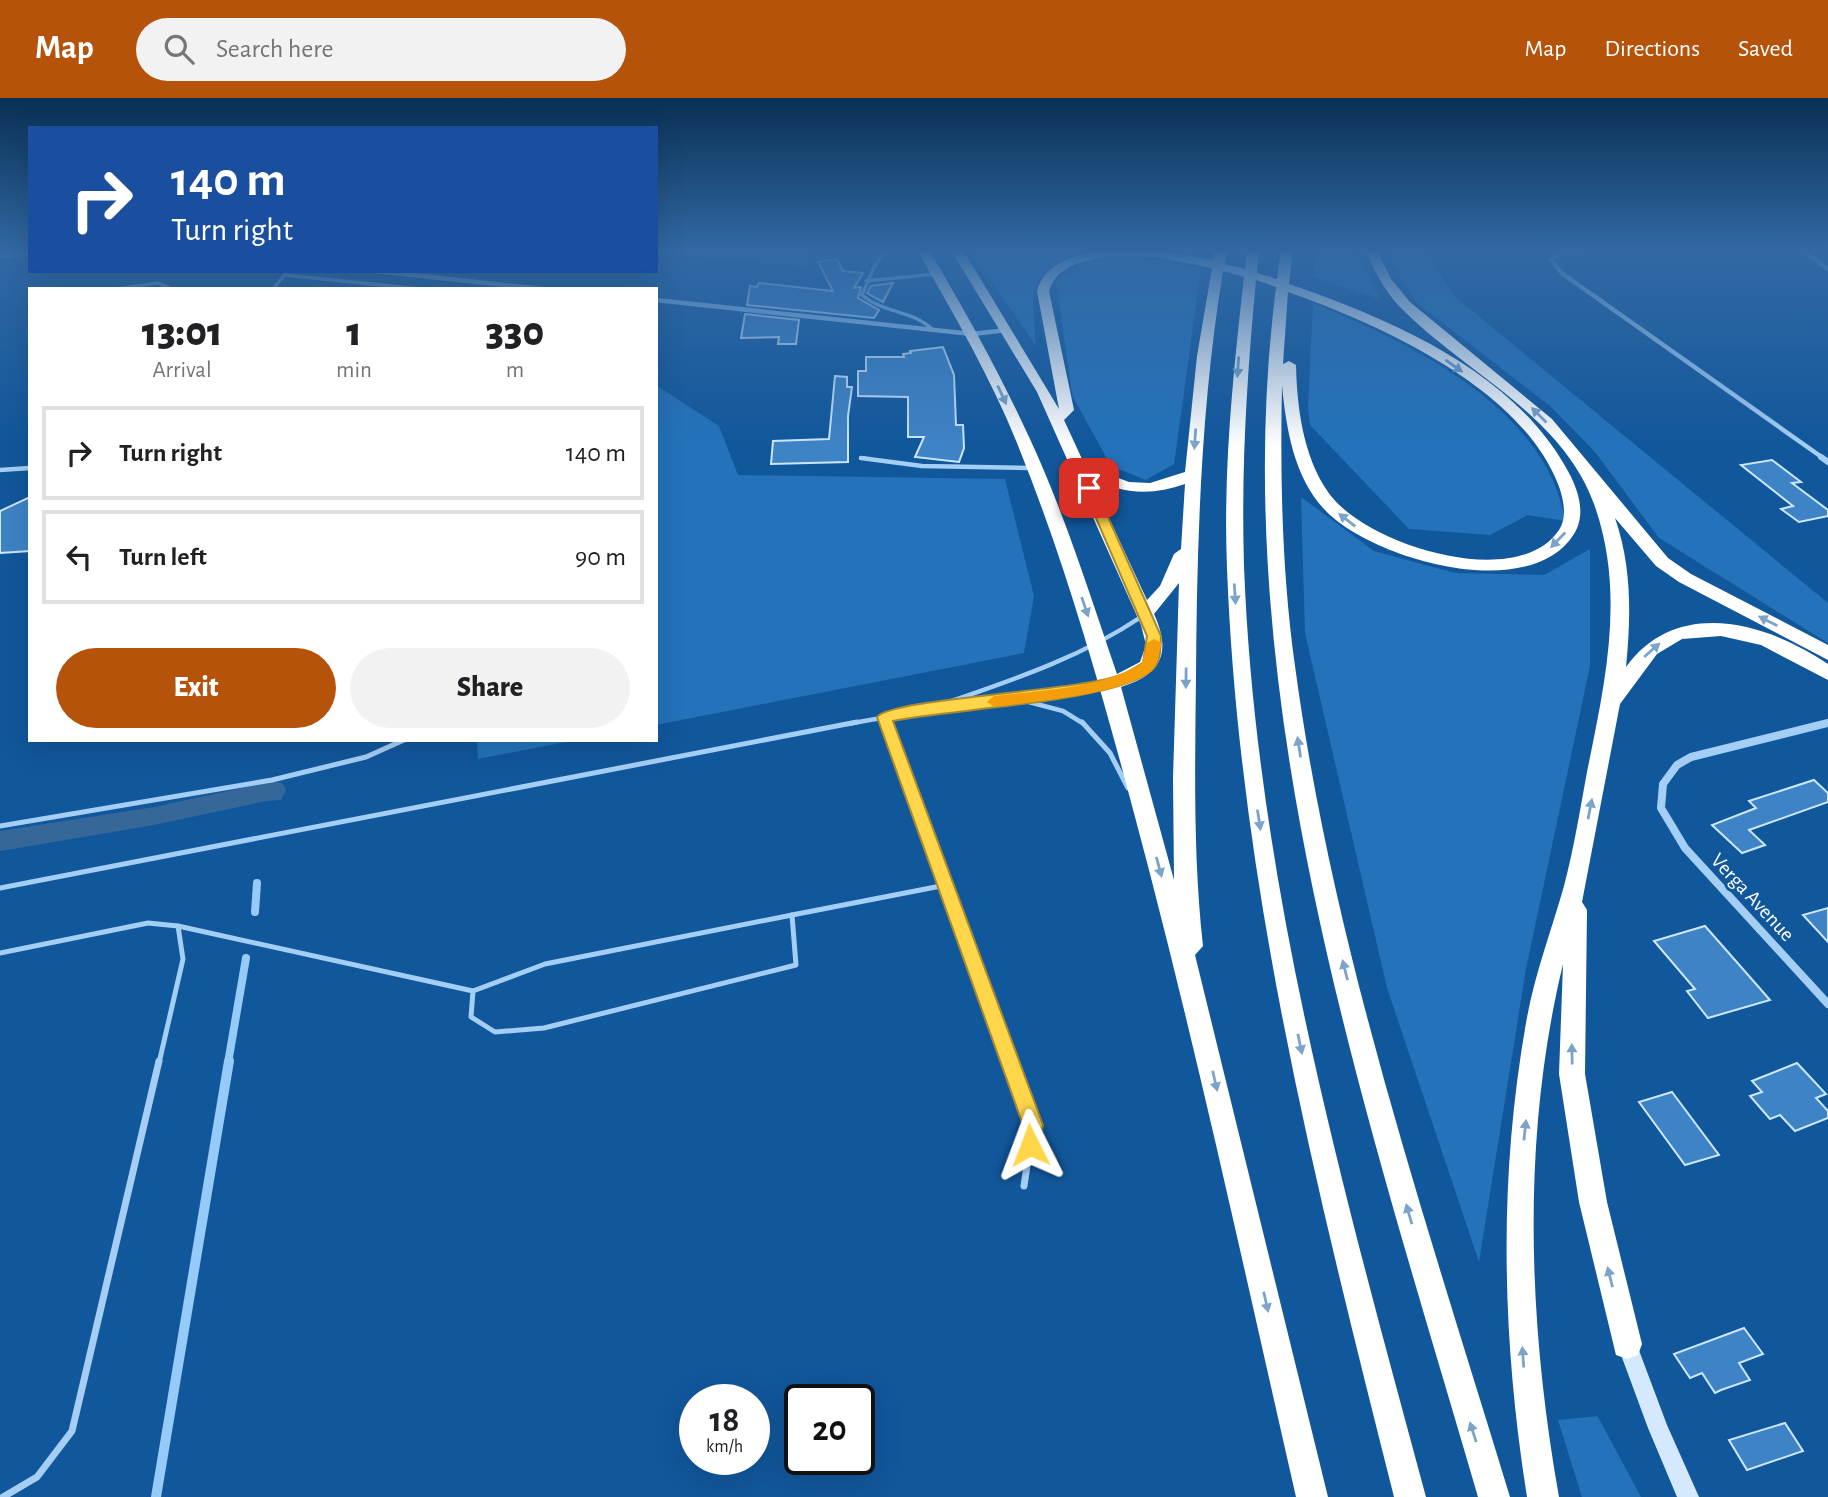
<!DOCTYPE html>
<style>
body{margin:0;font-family:"Alegreya Sans",sans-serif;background:#f2f2f2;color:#202124;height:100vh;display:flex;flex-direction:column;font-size:26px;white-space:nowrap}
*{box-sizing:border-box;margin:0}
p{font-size:23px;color:#757577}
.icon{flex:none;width:38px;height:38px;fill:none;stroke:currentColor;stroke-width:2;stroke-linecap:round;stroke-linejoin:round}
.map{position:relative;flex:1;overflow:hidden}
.panel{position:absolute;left:28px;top:189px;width:630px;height:455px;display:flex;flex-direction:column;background:#fff;border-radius:0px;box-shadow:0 7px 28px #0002}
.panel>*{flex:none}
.hud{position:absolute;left:28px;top:28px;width:630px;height:147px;border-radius:0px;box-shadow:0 7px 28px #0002;background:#1a4fa0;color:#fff;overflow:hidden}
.speed{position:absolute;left:679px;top:1286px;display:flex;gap:14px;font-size:35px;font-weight:700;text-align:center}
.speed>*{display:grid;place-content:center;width:91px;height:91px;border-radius:50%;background:#fff;box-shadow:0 7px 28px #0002;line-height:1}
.speed small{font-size:18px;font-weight:400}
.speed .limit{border:4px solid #111;border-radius:10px;background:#fff;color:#111}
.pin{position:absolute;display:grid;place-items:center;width:60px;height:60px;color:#fff;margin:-30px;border-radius:14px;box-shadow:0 4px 10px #0006}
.me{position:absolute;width:77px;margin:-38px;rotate:357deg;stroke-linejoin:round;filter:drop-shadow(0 0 5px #0008)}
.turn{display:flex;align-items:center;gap:24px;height:147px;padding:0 28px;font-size:32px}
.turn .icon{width:91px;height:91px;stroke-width:2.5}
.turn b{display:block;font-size:49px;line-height:60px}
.eta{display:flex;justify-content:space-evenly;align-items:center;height:119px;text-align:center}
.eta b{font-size:42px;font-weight:800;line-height:49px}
.cta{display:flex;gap:14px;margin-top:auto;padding:14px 28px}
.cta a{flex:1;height:80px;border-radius:42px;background:#b45309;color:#fff;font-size:28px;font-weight:800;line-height:80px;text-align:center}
.cta a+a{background:#f2f2f2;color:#202124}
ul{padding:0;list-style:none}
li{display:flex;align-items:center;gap:21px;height:94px;margin:0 14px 10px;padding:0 14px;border:4px solid #e0e0e0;border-radius:0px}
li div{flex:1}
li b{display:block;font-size:26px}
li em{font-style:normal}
header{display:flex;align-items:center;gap:42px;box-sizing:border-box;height:98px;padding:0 35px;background:#b45309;color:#fff}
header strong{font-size:33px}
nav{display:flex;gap:38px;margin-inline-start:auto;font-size:24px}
.search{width:490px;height:63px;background:#f2f2f2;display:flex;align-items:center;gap:18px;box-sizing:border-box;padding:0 24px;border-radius:38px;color:#757577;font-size:26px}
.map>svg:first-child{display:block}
</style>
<header>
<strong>Map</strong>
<div class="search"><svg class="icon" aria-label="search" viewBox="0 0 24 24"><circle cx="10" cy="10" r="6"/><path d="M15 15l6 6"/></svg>Search here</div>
<nav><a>Map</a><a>Directions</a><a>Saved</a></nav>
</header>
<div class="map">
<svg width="1828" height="1399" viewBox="0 0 1828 1399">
<rect width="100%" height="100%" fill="#11579b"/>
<g fill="#2372ba">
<polygon points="809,152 811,168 656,155 656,152"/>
<path d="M1081,152c-56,28 -49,38 -45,96l-66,-96z"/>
<polygon points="1316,152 1356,152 1380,201 1312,179"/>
<polygon points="1426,152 1454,198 1828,505 1828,545 1659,440 1595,354 1550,308 1417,205 1383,152"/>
<polygon points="1142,160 1201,171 1174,366 1146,382 1111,368 1072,297 1056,182 1085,163"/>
<path d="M1313,205c96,40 234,104 252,218l-37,-6 -38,20 -81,-6 -99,-104 -2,-17z"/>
<polygon points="656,287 719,328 738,377 1005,381 1034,498 1024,555 656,627"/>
<polygon points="1301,399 1374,453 1455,475 1544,477 1590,451 1590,568 1526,871 1479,1164 1387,890 1305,535"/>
<polygon points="477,642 576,642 478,661"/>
<polygon points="1598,1318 1598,1319 1641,1399 1582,1399 1558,1322"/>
</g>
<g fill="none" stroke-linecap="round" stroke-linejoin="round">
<g stroke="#96caf8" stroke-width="8">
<polyline points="255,814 257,785"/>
<polyline points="228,965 246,860"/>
</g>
<polyline stroke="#96caf8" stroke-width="10" points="156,1399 229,963"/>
<polygon fill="#356899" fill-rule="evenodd" points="275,683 283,686 286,692 281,702 266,703 154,727 0,753 0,733 154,709"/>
</g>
<g fill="#3e83c5" stroke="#cde7fe" stroke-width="2">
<polygon points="837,161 843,173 863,175 854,190 861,189 858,200 879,212 874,220 747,207 750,188 757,189 759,185 833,193 818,164"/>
<polygon points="893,185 883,204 867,195 871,188"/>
<polygon points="745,216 799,222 796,246 778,246 779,239 741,240"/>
<polygon points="943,249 954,277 956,327 963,327 964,350 959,364 915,359 924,339 908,339 908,299 858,298 858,273 866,273 866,259 904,259 903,256 911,255 910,253"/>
<polygon points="835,278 847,279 847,289 852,289 848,318 848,364 771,366 773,343 829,341"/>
<polygon points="1772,362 1801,384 1792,385 1828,412 1828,418 1799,424 1781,411 1793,408 1741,367"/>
<polygon points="30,399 30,453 0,455 0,413"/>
<polygon points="1814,682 1828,695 1828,704 1749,732 1765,747 1742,755 1712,727 1756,710 1749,703"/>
<polygon points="1828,810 1828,844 1803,817"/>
<polygon points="1705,828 1749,878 1770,902 1708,920 1687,893 1695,891 1654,843"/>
<polygon points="1797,965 1826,996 1816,1000 1828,1013 1828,1020 1795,1033 1780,1017 1770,1021 1750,998 1762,994 1752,983"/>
<polygon points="1672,994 1719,1057 1685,1067 1639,1004"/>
<polygon points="1744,1230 1763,1256 1739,1265 1750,1282 1721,1292 1715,1295 1702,1275 1690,1280 1674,1256"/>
<polygon points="1785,1325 1803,1353 1747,1372 1729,1342"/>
</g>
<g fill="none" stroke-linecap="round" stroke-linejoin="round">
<g stroke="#a4cef4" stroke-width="3.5">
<path d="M886,152l-12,17 -12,28c21,18 50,15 70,34"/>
<polyline points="0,159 30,156"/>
<polyline points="284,177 420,191"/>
<polyline points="866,183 935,176"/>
<polyline points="117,191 158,185 172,191"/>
<polyline points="273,191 288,173"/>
<polyline points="861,360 865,360"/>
</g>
<g stroke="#a4cef4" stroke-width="4.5">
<polyline points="861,360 922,368 1032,370"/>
<polyline points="0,372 30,370"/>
<polyline points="1025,603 1063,613 1084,626"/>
<path d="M943,606c69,-24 137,-46 198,-87"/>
<polyline points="885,619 887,626"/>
<path d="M848,626c86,-17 171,-24 257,-40"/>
</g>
<g stroke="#a4cef4" stroke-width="5">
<polyline points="887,624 1011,965"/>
<polyline points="1082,624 1110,655 1128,690"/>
<polyline points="0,728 272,682 366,659 404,642"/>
<polyline points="0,790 857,624"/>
<polygon points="792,817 796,867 544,930 495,934 471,919 473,893 545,866"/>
<polyline points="792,817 946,787"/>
<polyline points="0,855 148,825 178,828 473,893"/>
<polyline points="159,965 183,861 178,828"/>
</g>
<g stroke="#a4cef4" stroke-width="7">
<polyline points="1010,963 1033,1027 1024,1088"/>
<polyline points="3,1399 37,1379 72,1333 159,963"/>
</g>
<g stroke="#a4cef4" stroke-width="4.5">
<polyline points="1611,152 1561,154 1551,162 1563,176 1823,360"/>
<polyline points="1803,152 1828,171"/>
<polyline points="375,173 543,191"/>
<polyline points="656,202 972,236 1007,232"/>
</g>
<g stroke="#a4cef4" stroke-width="6">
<polyline points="1821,359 1828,364"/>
<polyline points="1825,626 1828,625"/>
</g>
<polyline stroke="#a4cef4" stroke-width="8" points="1828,625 1691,659 1677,667 1663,686 1661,710 1685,750 1828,906"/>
<polygon fill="#d4e9fd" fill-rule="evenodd" points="1627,1236 1634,1239 1667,1327 1699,1399 1677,1399 1648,1330 1617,1246 1620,1239"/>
<g fill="#fff" fill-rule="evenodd">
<path d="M917,152h12c37,62 71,124 101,189 35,76 60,156 87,235l23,-12 6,-17 -5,-20 -104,-233 -86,-142h12l96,159 -22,-118c16,-58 132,-42 176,-30l2,-11h12l-2,14 20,5 2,-19h12l-2,23 20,6 4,-29h12l-4,34c102,35 227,88 280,189 10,19 17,42 5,61 -44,71 -204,25 -250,-25 -30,-32 -38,-81 -42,-124 -2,94 0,188 13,281 38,283 132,558 215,831h-32c-113,-388 -254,-801 -202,-1210l-20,-7c-9,95 -15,190 -12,286 12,317 100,627 182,931h-32c-77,-306 -155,-612 -167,-929 -4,-97 6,-194 17,-291l-21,-6c-22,134 -26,268 -27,404 -1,90 -3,181 7,271l-8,9 133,542h-32c-48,-210 -93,-419 -147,-627 -38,-145 -76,-288 -132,-427 -27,-67 -64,-130 -100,-193zM1110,158l46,1 56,11 -15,88 -12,116 -35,11 -21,-1 -16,-6 -31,-17 -18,-39 10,-10 -25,-119c8,-27 37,-30 61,-35zM1288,194c91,32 232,95 270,192 5,13 10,33 1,46 -42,63 -196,14 -231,-38 -25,-36 -31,-85 -32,-127l-7,-4 -6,3zM1089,377c30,20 63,21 96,9l-4,65 -7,5 -14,32 -13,14zM1179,485l-6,195 1,102 -53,-193c40,-12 51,-34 33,-73z"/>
<path d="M1365,152h12l14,29 19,23 142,117 116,139 23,16 137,71v15l-149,-78 -23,-16 -41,-48c17,49 16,99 11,149 51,-70 140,-45 202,-3v16l-67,-35 -40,-9 -39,3 -25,15 -37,50 -38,198 5,8 -2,164 22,128 35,142 -4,11 -11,4 -11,-4 -37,-153 -20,-128 4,-110c-42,174 -35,358 -4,533h-32c-25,-158 -29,-316 -1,-474 8,-47 25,-91 38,-137 10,-38 16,-76 23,-114 18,-89 39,-179 7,-268 -32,-89 -130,-132 -193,-196 -17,-17 -26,-37 -36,-58z"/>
</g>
</g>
<defs><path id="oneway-solid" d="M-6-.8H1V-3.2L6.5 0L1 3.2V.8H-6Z" transform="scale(1.75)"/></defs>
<g fill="#7ca3c8">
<use href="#oneway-solid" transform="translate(1454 268) rotate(35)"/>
<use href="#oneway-solid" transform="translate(1238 269) rotate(94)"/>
<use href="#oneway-solid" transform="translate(1002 297) rotate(65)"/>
<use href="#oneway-solid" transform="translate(1539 317) rotate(-135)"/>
<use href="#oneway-solid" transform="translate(1195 341) rotate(94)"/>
<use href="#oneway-solid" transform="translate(1347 422) rotate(-142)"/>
<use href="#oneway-solid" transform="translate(1558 442) rotate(134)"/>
<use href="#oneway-solid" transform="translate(1235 496) rotate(86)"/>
<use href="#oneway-solid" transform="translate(1085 509) rotate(71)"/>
<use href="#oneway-solid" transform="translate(1768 523) rotate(-153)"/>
<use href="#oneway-solid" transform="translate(1652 552) rotate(-42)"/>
<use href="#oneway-solid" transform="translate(1186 580) rotate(91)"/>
<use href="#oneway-solid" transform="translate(1299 649) rotate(-99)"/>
<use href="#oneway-solid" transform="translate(1590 711) rotate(-79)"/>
<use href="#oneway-solid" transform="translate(1259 722) rotate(81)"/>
<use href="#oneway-solid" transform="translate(1159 769) rotate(75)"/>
<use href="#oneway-solid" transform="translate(1345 872) rotate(-104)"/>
<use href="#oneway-solid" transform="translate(1300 946) rotate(78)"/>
<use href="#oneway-solid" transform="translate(1572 956) rotate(-91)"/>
<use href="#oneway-solid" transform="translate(1215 983) rotate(77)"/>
<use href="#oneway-solid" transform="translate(1525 1032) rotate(-84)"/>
<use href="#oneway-solid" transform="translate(1409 1116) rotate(-106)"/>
<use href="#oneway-solid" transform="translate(1610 1179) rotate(-104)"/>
<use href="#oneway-solid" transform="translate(1266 1204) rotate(77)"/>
<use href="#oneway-solid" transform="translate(1523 1259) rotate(-94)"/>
<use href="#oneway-solid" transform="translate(1473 1334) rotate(-108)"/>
</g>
<linearGradient id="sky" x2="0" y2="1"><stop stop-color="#093055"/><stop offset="0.44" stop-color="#3269a4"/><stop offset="1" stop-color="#3269a4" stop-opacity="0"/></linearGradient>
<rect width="1828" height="348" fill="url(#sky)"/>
<path fill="#ffd54a" stroke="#a68a30" stroke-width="2" d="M1089,386l6,4 66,148c-1,12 1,26 -10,35 -37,31 -201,38 -258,50l150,404 -6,27 -7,3 -7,-3 -3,-7 3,-20 -146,-408c14,-19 207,-26 247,-43 6,-3 13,-8 19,-11l4,-27 -64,-148z"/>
<path fill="#f59e0b" d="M1154,541l8,4c-3,8 -4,21 -9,26 -22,25 -125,33 -159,38l-7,-5 7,-6c49,-6 105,-7 148,-33l5,-20z"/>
<g text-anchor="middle" stroke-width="6" stroke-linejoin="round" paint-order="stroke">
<g font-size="21" fill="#fff" stroke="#11579b">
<text transform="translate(1753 799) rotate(47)" y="7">Verga Avenue</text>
</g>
</g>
</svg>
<div class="speed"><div>18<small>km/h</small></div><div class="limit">20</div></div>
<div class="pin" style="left:1089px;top:390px;background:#d93025"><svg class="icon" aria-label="arrive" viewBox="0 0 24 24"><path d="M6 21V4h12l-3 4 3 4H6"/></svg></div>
<svg class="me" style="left:1030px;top:1047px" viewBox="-20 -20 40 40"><path d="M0-17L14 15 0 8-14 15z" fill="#ffd54a" stroke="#fff" stroke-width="4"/></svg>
<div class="hud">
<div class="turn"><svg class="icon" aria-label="right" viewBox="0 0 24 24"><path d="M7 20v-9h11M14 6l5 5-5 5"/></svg><div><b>140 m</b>Turn right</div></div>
</div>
<section class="panel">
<div class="eta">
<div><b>13:01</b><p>Arrival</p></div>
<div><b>1</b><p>min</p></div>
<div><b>330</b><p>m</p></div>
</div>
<ul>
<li><svg class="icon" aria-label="right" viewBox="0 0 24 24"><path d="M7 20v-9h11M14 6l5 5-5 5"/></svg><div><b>Turn right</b></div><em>140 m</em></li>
<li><svg class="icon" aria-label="left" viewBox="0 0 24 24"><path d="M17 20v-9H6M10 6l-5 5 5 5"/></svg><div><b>Turn left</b></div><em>90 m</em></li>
</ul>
<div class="cta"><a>Exit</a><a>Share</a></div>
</section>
</div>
